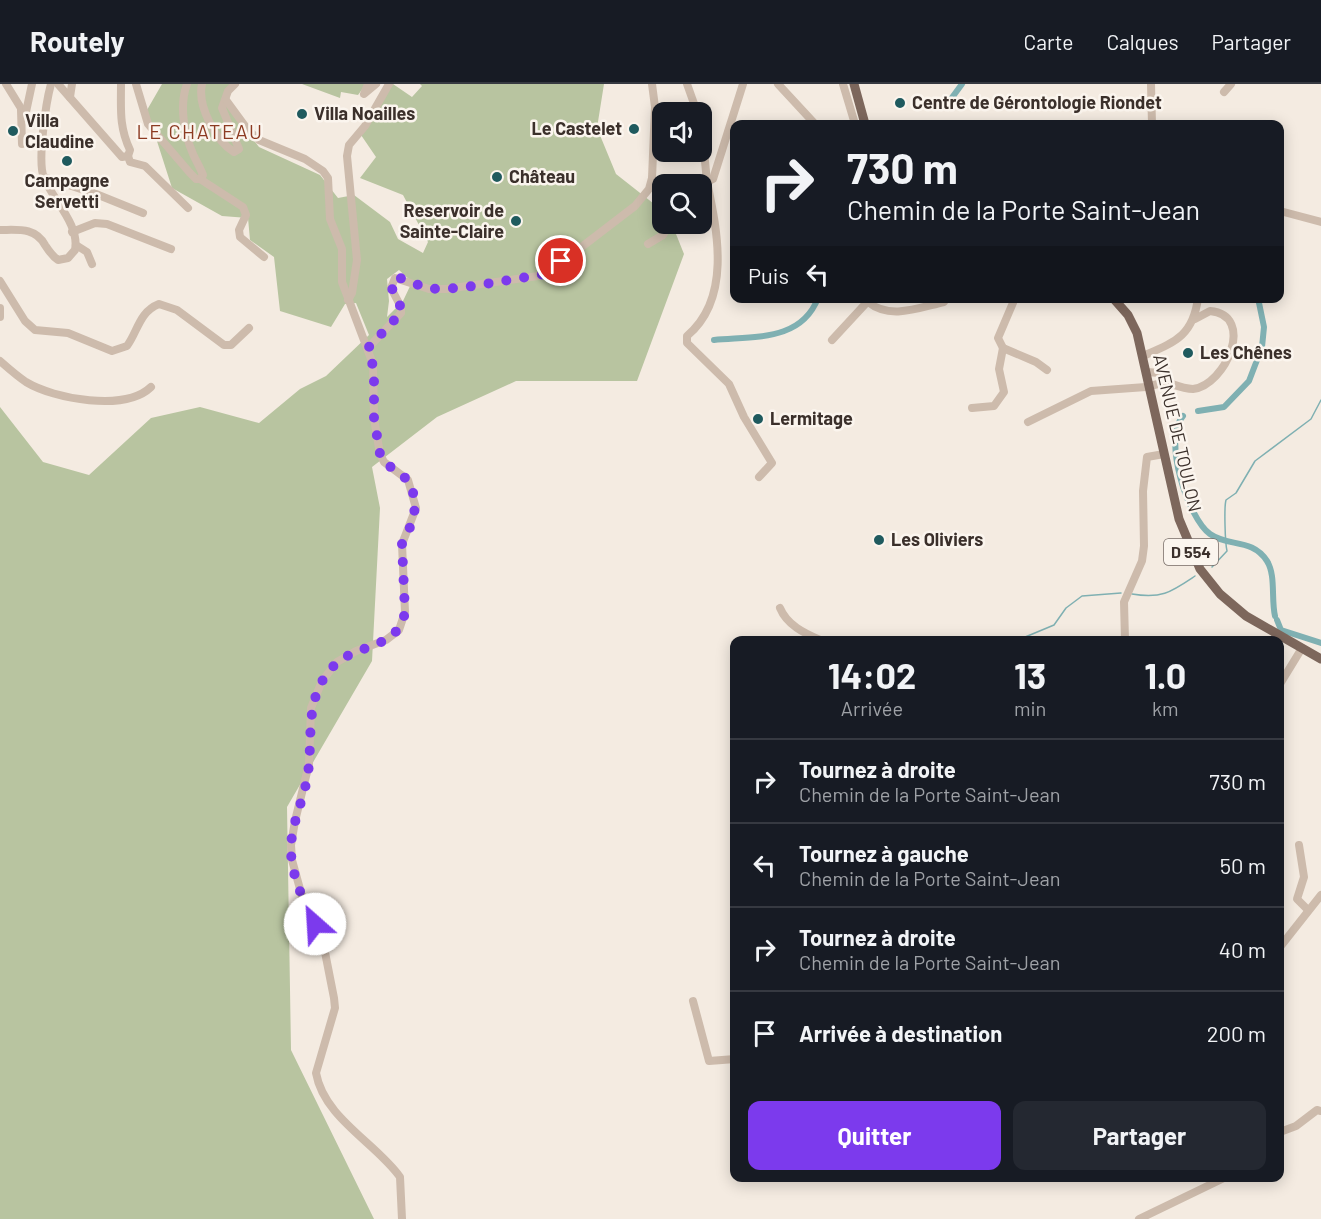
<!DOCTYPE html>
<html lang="fr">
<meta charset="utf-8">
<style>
body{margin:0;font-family:Barlow,sans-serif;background:#242831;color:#f1f3f6;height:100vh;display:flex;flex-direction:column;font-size:22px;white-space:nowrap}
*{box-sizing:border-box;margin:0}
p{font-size:20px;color:#9ea1a6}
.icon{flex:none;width:33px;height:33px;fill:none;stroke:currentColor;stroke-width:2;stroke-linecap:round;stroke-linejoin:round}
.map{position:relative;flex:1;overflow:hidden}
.panel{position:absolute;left:730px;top:552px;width:554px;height:546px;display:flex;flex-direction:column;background:#171b24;border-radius:12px;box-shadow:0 3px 15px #0003}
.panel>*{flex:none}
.guide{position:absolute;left:730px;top:36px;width:554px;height:183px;border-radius:12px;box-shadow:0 3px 15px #0003;background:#171b24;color:#f1f3f6;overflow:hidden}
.controls{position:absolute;left:652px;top:18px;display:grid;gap:12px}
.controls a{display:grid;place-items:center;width:60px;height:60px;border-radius:12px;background:#171b24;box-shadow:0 3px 15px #0003;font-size:30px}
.pin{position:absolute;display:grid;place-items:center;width:51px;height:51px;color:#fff;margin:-26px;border:3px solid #fff;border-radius:50%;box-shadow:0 2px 6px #0007}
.me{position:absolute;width:66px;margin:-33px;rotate:334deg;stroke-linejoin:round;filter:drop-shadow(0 0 4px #0008)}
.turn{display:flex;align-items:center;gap:21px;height:126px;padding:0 18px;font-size:27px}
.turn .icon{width:78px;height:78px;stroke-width:2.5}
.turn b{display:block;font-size:42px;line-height:51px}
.then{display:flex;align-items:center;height:57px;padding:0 18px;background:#0003;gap:12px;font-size:22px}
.eta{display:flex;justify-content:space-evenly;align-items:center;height:102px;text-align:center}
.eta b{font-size:36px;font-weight:700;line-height:42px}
.action{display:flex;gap:12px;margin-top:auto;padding:12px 18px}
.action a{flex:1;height:69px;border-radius:12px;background:#7c3aed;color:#fff;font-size:24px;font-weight:700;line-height:69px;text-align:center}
.action a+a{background:#242831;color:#f1f3f6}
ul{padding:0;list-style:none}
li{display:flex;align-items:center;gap:18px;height:84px;padding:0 18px;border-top:2px solid #363941}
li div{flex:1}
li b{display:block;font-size:22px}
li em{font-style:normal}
header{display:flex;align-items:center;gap:36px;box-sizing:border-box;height:84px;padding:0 30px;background:#171b24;border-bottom:2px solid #363941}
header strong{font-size:28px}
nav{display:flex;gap:33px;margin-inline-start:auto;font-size:21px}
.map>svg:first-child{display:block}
</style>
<header>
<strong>Routely</strong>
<nav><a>Carte</a><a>Calques</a><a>Partager</a></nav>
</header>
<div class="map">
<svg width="1321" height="1135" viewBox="0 0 1321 1135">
<rect width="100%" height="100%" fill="#f4ebe1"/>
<g fill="#b8c4a0" fill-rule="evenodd">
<path d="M162,0h69l-4,22 32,41 61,28 18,23 16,-3 36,27 8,17 25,14 5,-11 -25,-47 -43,-17 16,-21 -15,-22 32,-51 19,13 10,-11 -2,-2h184l-7,44 19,46 47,37v13h9l12,30 -47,127h-121l-79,36 -65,50 8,41 -8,153 -85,146 4,243 83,169h-374v-812l43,55 46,13 62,-57 49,-11 59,16 41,-34 26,-13 43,-41 -13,-32 -11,1 -14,23 -51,-16 -6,-54 -24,-17 -2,-22 -26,-2 -50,-28 -25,-78zM399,186l13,12 -9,19 -16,16 2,-16 -2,-22z"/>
<polygon points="302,0 366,0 358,11 341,8 340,14"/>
</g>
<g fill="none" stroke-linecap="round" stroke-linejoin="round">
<g stroke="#7fb0b2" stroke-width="1.5">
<path d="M1212,483l15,-16c-2,-9 -3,-44 -1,-51l10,-7 19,-32 56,-42 10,-19"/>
<path d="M1132,510c30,5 39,-2 63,-18"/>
<polyline points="1018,556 1054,541 1066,524 1082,512 1121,509"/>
</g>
<g stroke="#7fb0b2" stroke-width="6">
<polyline points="951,15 962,0"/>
<path d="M714,256c39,-4 87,2 104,-42"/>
<polyline points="1198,327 1224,323 1249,297 1262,263 1264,243 1258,214"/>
<path d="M1183,332c-21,23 5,102 27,118 18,13 42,4 57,27 9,14 4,38 8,55"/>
<polyline points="1277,536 1281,546 1321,559"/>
</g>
<g stroke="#cdbbac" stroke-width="8">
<polyline points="6,0 27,34 44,38"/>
<path d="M58,0l64,73 6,-1 2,-6c-11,-23 -9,-41 -9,-66"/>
<path d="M136,0l12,40 42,49 6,6h4l3,-4c-3,-8 -7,-14 -10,-21 -9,-21 -14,-48 -6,-70"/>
<path d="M202,0c-5,22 14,57 32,68l5,-3 -17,-41 6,-17 7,-7"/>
<polyline points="368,0 364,10 376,0"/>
<polyline points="687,0 697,28"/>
<path d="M743,0l-30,95 -6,3c11,51 24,117 -20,154v7l42,41 15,33 28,46 -13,14"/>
<polyline points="778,0 815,40"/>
<polyline points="843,0 855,40"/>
<polyline points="1151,0 1152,40"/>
<polyline points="1224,8 1231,0"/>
<polyline points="70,13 72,0"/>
<path d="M226,16l22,30 11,10 46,19 18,12 5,7 2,41 12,30v33l31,82 1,54 6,36 4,8 24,18 8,28 -14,36 3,68 -6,18 -13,10 -30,11 -19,11 -15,19 -11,27 -2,56 -14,57 -4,24 1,15 11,40 19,37 12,61 1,10 -19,65c8,45 60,70 84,104l2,42"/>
<polyline points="21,26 22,60"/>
<polyline points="26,28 32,0"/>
<polyline points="702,46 707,98"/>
<polyline points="128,72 130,78 145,82 188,124"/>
<polyline points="44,93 96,110 143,129"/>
<polyline points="200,95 243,123 246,131 239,146 240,153 264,173"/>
<polyline points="1280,127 1321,138"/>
<path d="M0,146c18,0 35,-3 45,15 4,6 7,11 13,15l10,-2 7,-8c5,-25 -22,-50 -31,-72 -7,-16 2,-76 7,-94"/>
<polyline points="72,148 95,139 107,140 171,165"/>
<polyline points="648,160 663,151 667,144 682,140"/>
<polyline points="76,161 87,168 92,180"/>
<path d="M0,197l25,40 10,9 33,3 44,18 15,-5c11,-15 12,-34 32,-42l18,6 47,35h7l18,-17"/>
<polyline points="348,216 352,209 357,176 347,72 349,61 365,42 389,0"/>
<path d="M868,218c22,18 50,6 76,0l2,-4"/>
<polyline points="0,224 0,233"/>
<polyline points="832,256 869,216"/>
<polyline points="368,264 401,229 401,223 391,204 395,194 429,205 446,205 545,191 635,122 649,105 652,94 655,23 652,0"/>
<polyline points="1003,264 1036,278 1047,286"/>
<path d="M1143,272c32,-14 50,-20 55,-58"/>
<path d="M0,277c8,7 17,15 26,21 28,17 99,30 125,5"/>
<polyline points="1147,288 1159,289 1166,298"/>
<path d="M1166,298c9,3 18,7 27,7 33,-4 63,-74 17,-78l-15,8"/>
<polyline points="972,324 994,322 1004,308 999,285 1003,264 998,254 1015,214"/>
<polyline points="1028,338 1091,307 1146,303 1166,298"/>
<path d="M780,524c7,17 24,25 40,32"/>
<polyline points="1125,556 1124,518 1142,477 1144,462 1143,407 1147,373 1164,370"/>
<polyline points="1280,600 1302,564"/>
<polyline points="1299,761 1304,793 1297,815 1307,825"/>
<polyline points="1280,863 1321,811"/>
<polyline points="693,917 709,977 735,975"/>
<polyline points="1280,1048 1296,1042 1317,1026 1321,1027"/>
<polyline points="1139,1135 1224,1094"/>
</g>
<g stroke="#7d675c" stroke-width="9">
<polyline points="854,0 865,40"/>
<polyline points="1113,214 1128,231 1137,249 1179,435 1200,485 1220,510 1246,532 1321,575"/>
</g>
</g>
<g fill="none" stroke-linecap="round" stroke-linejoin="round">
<path stroke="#7c3aed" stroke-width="10" stroke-dasharray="0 18" d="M315,840c-12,-24 -25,-51 -24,-78 1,-23 12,-45 16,-67 7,-37 -4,-77 23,-109 23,-29 67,-17 75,-58l-3,-68 12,-25 1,-21 -7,-18 -24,-18 -4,-8 -6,-36v-48l-6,-22 33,-35c1,-14 -16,-23 -6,-35h5l29,11 32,-1 84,-14 16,-13"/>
</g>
<g fill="#1f5a5e" stroke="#fbf5ee" stroke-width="2">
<circle cx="900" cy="19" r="6"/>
<circle cx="302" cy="30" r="6"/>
<circle cx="634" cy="45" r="6"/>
<circle cx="13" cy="47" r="6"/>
<circle cx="67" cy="77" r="6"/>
<circle cx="497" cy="93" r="6"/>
<circle cx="516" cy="137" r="6"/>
<circle cx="1188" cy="269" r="6"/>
<circle cx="758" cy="335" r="6"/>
<circle cx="879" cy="456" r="6"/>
</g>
<g text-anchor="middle" stroke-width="5" stroke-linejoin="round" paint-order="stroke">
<rect fill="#fbf5ee" stroke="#756b66" stroke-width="1.5" x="1164" y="455" width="54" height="26" rx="4.5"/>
<g font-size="16" font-weight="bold" fill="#3b302b">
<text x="1191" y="474">D 554</text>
</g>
<g font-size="18" font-weight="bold" fill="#3b302b" stroke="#fbf5ee" text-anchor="start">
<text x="912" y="25">Centre de Gérontologie Riondet</text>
<text x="314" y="36">Villa Noailles</text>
<text x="25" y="43">Villa<tspan x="25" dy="21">Claudine</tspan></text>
<text x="622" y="51" text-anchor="end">Le Castelet</text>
<text x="509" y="99">Château</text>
<text x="67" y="103" text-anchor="middle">Campagne<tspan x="67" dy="21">Servetti</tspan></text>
<text x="504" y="133" text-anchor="end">Reservoir de<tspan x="504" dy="21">Sainte-Claire</tspan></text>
<text x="1200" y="275">Les Chênes</text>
<text x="770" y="341">Lermitage</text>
<text x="891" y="462">Les Oliviers</text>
</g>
<g font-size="18" fill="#3b302b" stroke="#fbf5ee">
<text transform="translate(1177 349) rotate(77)" y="6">AVENUE DE TOULON</text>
</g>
<g font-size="20" letter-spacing="1.5" fill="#8c3b22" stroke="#fbf5ee">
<text x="200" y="55">LE CHATEAU</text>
</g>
</g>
</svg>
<div class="controls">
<a><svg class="icon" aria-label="sound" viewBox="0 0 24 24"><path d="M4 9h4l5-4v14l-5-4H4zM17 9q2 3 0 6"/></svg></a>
<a><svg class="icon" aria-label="search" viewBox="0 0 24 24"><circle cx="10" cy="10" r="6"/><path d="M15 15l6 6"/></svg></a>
</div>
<div class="pin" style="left:561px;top:177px;background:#d93025"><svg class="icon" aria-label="arrive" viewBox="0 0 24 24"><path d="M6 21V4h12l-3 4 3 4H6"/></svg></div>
<svg class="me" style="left:315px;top:840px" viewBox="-20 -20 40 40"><circle r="19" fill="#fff"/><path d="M0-13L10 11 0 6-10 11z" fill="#7c3aed"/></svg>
<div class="guide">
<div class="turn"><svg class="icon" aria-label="right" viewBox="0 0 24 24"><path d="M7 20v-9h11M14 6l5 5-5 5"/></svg><div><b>730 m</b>Chemin de la Porte Saint-Jean</div></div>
<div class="then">Puis<svg class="icon" aria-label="left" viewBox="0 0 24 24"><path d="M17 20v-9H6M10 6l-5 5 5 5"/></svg></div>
</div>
<section class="panel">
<div class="eta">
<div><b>14:02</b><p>Arrivée</p></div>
<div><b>13</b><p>min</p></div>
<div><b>1.0</b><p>km</p></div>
</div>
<ul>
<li><svg class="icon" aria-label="right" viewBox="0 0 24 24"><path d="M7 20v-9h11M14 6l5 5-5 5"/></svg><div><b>Tournez à droite</b><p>Chemin de la Porte Saint-Jean</p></div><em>730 m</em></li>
<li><svg class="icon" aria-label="left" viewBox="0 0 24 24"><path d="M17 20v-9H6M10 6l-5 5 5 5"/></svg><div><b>Tournez à gauche</b><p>Chemin de la Porte Saint-Jean</p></div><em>50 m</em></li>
<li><svg class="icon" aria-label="right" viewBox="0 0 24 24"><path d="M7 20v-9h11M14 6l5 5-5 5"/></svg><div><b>Tournez à droite</b><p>Chemin de la Porte Saint-Jean</p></div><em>40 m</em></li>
<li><svg class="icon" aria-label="arrive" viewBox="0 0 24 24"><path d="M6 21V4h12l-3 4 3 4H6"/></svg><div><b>Arrivée à destination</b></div><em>200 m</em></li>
</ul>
<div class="action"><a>Quitter</a><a>Partager</a></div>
</section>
</div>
